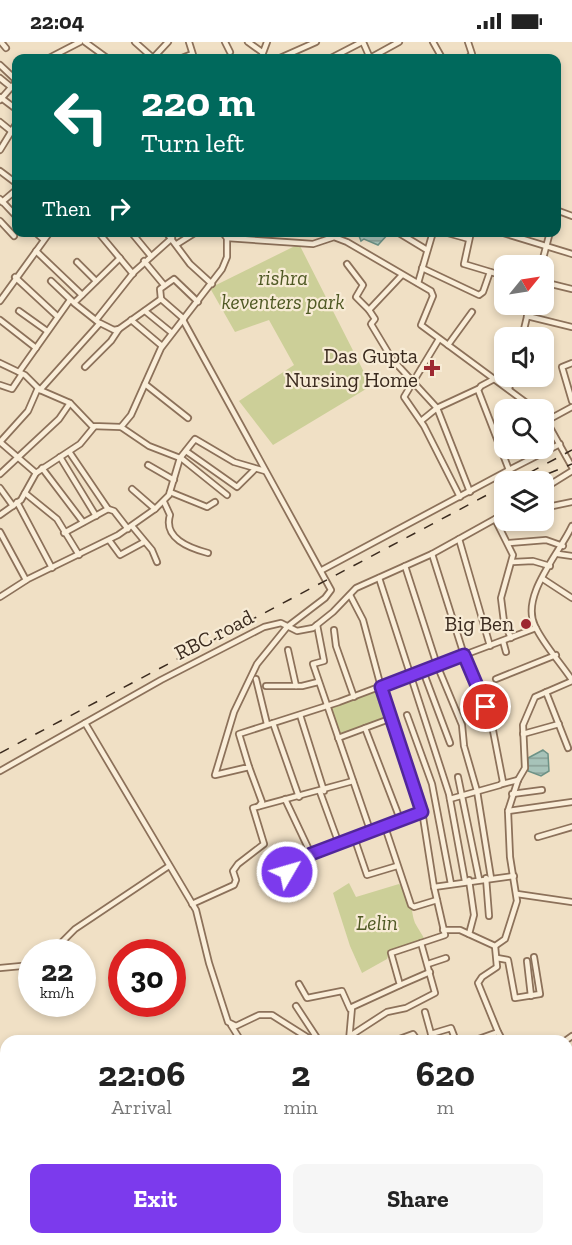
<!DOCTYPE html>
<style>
body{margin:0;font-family:"Zilla Slab",serif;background:#f6f6f6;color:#222;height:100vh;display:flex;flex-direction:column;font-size:22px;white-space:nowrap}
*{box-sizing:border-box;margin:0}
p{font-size:20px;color:#767676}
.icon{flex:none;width:33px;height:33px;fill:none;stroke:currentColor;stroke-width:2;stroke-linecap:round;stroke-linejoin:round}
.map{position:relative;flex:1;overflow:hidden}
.panel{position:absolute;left:0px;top:993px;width:573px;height:210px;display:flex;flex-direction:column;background:#fff;border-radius:18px 18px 0 0;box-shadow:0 3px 9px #0003}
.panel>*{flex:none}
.guide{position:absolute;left:12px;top:12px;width:549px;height:183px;border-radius:12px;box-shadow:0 3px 9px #0003;background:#00695c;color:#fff;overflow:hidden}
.needle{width:39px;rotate:60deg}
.fabs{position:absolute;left:494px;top:213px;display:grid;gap:12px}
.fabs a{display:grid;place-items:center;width:60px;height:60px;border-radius:12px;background:#fff;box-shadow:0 3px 9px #0003;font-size:30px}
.speed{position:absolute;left:18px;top:897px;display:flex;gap:12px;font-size:30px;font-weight:700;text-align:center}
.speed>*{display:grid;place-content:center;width:78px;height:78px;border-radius:50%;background:#fff;box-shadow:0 3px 9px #0003;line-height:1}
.speed small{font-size:15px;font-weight:400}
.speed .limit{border:9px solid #d22;background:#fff;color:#111}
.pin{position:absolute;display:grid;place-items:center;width:51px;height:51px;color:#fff;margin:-26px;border:3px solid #fff;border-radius:50%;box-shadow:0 2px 6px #0007}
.me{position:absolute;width:66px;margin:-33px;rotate:52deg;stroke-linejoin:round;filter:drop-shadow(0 0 4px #0008)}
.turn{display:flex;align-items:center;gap:21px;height:126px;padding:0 30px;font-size:27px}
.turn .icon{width:78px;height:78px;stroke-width:2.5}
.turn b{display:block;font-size:42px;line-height:51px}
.then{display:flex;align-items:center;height:57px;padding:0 30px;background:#0003;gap:12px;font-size:22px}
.eta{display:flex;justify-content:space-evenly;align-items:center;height:102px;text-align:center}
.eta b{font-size:36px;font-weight:700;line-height:42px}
.action{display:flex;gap:12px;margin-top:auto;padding:12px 30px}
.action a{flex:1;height:69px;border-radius:12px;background:#7c3aed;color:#fff;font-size:24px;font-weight:700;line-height:69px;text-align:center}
.action a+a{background:#f6f6f6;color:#222}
.status{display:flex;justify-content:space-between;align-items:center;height:42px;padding:0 30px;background:#fff;direction:ltr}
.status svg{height:16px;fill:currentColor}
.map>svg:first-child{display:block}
</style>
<div class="status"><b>22:04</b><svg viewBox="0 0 49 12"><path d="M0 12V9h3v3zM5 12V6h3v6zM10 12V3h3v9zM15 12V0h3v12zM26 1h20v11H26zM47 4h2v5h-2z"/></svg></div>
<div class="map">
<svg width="572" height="1203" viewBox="0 0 572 1203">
<defs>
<pattern id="water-rules" width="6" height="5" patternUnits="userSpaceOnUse" patternTransform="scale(1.5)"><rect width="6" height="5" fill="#a7c3b9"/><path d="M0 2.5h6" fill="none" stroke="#899f96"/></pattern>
</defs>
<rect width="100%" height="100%" fill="#f0e0c5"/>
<g fill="#cccf98">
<polygon points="299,202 371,344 273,403 239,359 294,323 269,278 235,290 210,246"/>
<polygon points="381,645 392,676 338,696 327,664"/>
<path d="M349,841l7,14 43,-13c14,9 11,25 16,39 3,6 7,11 10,17l-35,11 -3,8 -25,14 -12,-27 -17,-53z"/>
</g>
<g fill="url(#water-rules)" stroke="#6d9286" stroke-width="1.5">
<polygon points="354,191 389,191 378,203 364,197 361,199 359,194"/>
<polygon points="543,708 548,712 549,729 541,734 528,729 528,716"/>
</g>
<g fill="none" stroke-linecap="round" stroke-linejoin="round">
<defs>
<g id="minor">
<polyline points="1,0 6,6"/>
<polyline points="85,0 107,16"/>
<polyline points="135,0 153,16"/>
<polyline points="189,0 194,16"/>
<polyline points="225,0 230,10"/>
<polyline points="248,0 262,10"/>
<polyline points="363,0 370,16"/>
<polyline points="433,0 442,16"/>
<polyline points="468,0 472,12 468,16"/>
<polyline points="49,16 80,0"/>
<polyline points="153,16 168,0"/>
<polyline points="182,16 192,12"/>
<polyline points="261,16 267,0"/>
<polyline points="280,16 316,0"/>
<polyline points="331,16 362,0"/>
<polyline points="370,16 399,0"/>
<polyline points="0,23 16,38"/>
<polyline points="0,36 11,45"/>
<polyline points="0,55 16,67"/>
<polyline points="0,58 16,40"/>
<polyline points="0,80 16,93"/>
<polyline points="0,108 16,82"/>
<polyline points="0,129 16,141"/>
<polyline points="0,157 16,174"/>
<polyline points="2,160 16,148"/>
<polyline points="556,168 572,174"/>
<polyline points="0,179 14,194"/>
<polyline points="35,190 43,197"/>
<polyline points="98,190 133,232"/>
<polyline points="131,190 150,213"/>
<polyline points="166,190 190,222 212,242"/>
<polyline points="222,190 227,196 313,202 334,195 347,200 431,249 433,254 421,283 536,368"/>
<polyline points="444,190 469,197"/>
<polyline points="471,190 464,222 504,234"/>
<polyline points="500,190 572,212"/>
<polyline points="399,191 427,208"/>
<polyline points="177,202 196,190"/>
<polyline points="36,209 82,253"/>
<polyline points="144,219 164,243"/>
<polyline points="77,220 96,239"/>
<polyline points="347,222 363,243 356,255 369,268"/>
<polyline points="541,224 550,190"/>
<polyline points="422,226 479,253 483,250 490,230"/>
<polyline points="402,233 369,268 375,277 371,282 392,317 437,366 470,450"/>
<polyline points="15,235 57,274"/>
<polyline points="51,239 72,259"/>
<polyline points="543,240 572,247"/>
<polyline points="418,241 433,190"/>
<polyline points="161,257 160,247 174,237 198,260"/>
<polyline points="0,259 50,190"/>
<polyline points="19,269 47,289"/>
<polyline points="145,269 172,291"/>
<polyline points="527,274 572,285"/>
<polyline points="0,278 36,306"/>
<polyline points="96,278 134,230 172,196"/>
<polyline points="131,278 162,304"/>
<polyline points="183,278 331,548 325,556 287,585 257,622 234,670 215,733 249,725 239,692 339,660 536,586"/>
<polyline points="98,280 74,261 120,216"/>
<polyline points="522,296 530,262"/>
<polyline points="439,297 404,355 424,384 460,455"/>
<polyline points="448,303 472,270"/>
<polyline points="543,313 549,315"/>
<polyline points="0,321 25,333 40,348 70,361 92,384 121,385 131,373 161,306 222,227 227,215 227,196"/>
<polyline points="572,321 562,325 572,359"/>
<polyline points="85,325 111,299 119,287"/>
<polyline points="19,330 70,258"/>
<polyline points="145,342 188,376"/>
<polyline points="0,343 12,347 22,332"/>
<polyline points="509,347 512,334"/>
<polyline points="40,348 100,281 114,288 119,287 161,257 184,277"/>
<polyline points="543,373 572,425"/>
<polyline points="548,378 572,365"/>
<polyline points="421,379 437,366 478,347"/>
<polyline points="121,385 149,404 180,416 195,397 234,420 265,429"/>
<polyline points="0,400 36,431 80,402 94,385"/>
<polyline points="0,400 28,369 38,346"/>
<polyline points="186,409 237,445 255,427"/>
<polyline points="70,411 108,467"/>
<polyline points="60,415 96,474"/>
<polyline points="181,416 227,453"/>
<polyline points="148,423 174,438"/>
<polyline points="42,426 83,480"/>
<polyline points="509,428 560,402"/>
<polyline points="0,432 59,377 70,361"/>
<polyline points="0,446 13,464"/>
<polyline points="132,447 155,467"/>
<polyline points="543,447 572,429"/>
<polyline points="170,450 207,465 215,460"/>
<polyline points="25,451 57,477 79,513"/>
<polyline points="17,460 52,526"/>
<path d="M164,460l6,13c-7,23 19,33 38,38"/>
<polyline points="543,466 572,460"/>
<polyline points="0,473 21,458 36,431"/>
<polyline points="495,477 513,513 501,556 504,580 511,596"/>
<polyline points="132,484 152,508 157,520"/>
<path d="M572,484c-13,28 -52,70 -37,100 9,19 25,36 37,54"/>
<polyline points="0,490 26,538"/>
<polyline points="64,491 108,467 114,469 128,487"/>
<polyline points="459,497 490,604"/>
<polyline points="109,498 120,513 144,500"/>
<polyline points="509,501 546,498 563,504"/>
<polyline points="432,512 464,613 490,673 503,740 500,743 450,757"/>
<polyline points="558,512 572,514"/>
<polyline points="513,520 533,519 550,524"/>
<polyline points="405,524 437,623 462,683 464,704 477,749 491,836"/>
<polyline points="322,528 509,428 478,348 481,344 496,336"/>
<polyline points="379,536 449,752 465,839"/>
<polyline points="543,537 572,556"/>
<polyline points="0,555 28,537 118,493 155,467 169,453 180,416"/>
<polyline points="317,583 324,619 313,622 370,788"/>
<polyline points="334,588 336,604 354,655"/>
<polyline points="503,599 506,610"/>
<polyline points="288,608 296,644"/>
<polyline points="423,629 450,701"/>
<polyline points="256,637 267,682"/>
<polyline points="496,637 556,613"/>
<polyline points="266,644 302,644 318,640"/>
<polyline points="546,650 568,706"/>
<polyline points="300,673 324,749"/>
<polyline points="407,673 432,742 451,842"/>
<polyline points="85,681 196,868 209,921 228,980 236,984 259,973 272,973 313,999"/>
<polyline points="273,681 299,755"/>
<polyline points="365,686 400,777"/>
<polyline points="523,692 559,682"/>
<polyline points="338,696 392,676"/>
<polyline points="249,725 262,760 259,764"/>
<polyline points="0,729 161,638 264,585 281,581 297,589 313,586 333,570 356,546 432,512 504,472"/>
<polyline points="458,735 479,837"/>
<polyline points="502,742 518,738"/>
<polyline points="320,750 339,802"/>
<polyline points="512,752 542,748"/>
<polyline points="285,757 311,812"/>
<polyline points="508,769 572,760"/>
<polyline points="384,782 411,863 414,865 437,858"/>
<polyline points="354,795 367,833 397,824"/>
<polyline points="538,795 572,785"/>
<polyline points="486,836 489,874"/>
<polyline points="469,838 474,873 469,892"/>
<polyline points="434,845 514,834"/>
<polyline points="298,852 287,830 292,821 388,781 422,770"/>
<polyline points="517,852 572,860"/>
<polyline points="192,862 234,843 236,838 233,829 238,822 264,802 253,766 353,739"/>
<polyline points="443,888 460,888 495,904 505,897 517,859 510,815 508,769 518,738 525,726 523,683 535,655 572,639"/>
<polyline points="495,904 497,925 482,935 478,941 498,990"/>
<polyline points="52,910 75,887 169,824"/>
<polyline points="497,916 508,918 515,956 540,952 534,915"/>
<polyline points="527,919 531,954"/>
<polyline points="428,922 446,916"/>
<polyline points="0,926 32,923"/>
<polyline points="299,942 307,956 342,949 350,967"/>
<polyline points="400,943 430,930"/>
<polyline points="296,964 319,999"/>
<polyline points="425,970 433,999"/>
<polyline points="231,983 241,999"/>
<polyline points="431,992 451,986 456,999"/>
<polyline points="350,994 387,970 406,966 435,951 421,901"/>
<polyline points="349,999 352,965 400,943 391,911 445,893 434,845 423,775 381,645 363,578 350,553"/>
<polyline points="394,999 413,992 418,999"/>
<polyline points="473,999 498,990 503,999"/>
<polyline points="565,999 572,994"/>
<polyline points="567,1030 572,1028"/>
<polyline points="567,1080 572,1077"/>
<polyline points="0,1092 5,1091"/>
<polyline points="0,1115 6,1119"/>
<polyline points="567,1136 572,1133"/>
<polyline points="37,1197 38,1203"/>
<polyline points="73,1197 75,1203"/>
<polyline points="164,1197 173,1203"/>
<polyline points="243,1197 246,1203"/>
<polyline points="472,1197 475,1203"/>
<polyline points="555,1197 556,1203"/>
<polyline points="79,1203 87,1200 89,1203"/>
<polyline points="139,1203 153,1197"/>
<polyline points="500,1203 502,1197"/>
</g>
</defs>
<use href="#minor" stroke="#8c715a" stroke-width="8"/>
<use href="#minor" stroke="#faeed9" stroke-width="4.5"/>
<g stroke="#3b2b1f" stroke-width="1.5" stroke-dasharray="10 10" stroke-linecap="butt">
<polyline points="530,439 572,422"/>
<polyline points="512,440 572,408"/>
<polyline points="0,711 504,444"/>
</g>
</g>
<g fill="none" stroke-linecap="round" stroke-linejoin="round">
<defs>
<polyline id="route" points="287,830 292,821 311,812 422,770 381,645 464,613 486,665"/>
</defs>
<use href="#route" stroke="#51269a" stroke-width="15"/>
<use href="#route" stroke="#7c3aed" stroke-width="10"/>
</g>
<g fill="#9d2831" stroke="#f7ebd5" stroke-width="2">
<path d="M429 317h6v6h6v6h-6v6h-6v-6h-6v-6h6z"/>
<circle cx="526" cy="582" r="6"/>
</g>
<g text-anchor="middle" stroke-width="4.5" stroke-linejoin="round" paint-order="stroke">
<g font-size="21" font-style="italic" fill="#4f5924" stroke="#f7ebd5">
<text x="283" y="243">rishra<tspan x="283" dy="24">keventers park</tspan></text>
<text x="377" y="888">Lelin</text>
</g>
<g font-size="21" fill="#3b2b1f" stroke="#f7ebd5" text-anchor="end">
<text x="418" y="321">Das Gupta<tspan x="418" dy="24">Nursing Home</tspan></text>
<text x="514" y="589">Big Ben</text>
</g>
<g font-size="21" fill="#3b2b1f" stroke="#f7ebd5">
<text transform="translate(214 593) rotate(-27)" y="7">RBC road</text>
</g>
</g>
</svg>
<div class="fabs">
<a><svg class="needle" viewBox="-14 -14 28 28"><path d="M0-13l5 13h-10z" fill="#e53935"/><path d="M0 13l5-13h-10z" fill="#767676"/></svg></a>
<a><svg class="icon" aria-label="sound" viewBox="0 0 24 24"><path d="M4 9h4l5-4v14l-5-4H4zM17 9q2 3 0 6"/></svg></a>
<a><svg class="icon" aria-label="search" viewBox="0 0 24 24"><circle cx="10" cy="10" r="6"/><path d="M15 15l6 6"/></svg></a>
<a><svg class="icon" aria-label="layers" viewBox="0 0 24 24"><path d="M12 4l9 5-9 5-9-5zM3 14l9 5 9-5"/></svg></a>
</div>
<div class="speed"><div>22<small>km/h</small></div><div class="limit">30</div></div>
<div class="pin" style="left:486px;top:665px;background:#d93025"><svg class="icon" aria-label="arrive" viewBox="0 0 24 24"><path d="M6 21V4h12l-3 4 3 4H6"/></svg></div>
<svg class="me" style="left:287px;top:830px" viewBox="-20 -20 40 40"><circle r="17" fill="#7c3aed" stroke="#fff" stroke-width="3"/><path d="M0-11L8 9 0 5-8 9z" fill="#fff"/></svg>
<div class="guide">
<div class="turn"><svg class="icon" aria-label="left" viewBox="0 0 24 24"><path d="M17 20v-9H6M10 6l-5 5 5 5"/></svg><div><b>220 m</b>Turn left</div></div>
<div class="then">Then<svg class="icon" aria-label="right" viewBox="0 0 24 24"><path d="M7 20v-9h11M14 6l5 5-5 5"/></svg></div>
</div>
<section class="panel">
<div class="eta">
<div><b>22:06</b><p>Arrival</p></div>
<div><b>2</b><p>min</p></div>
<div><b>620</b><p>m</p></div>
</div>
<div class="action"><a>Exit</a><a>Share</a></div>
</section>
</div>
